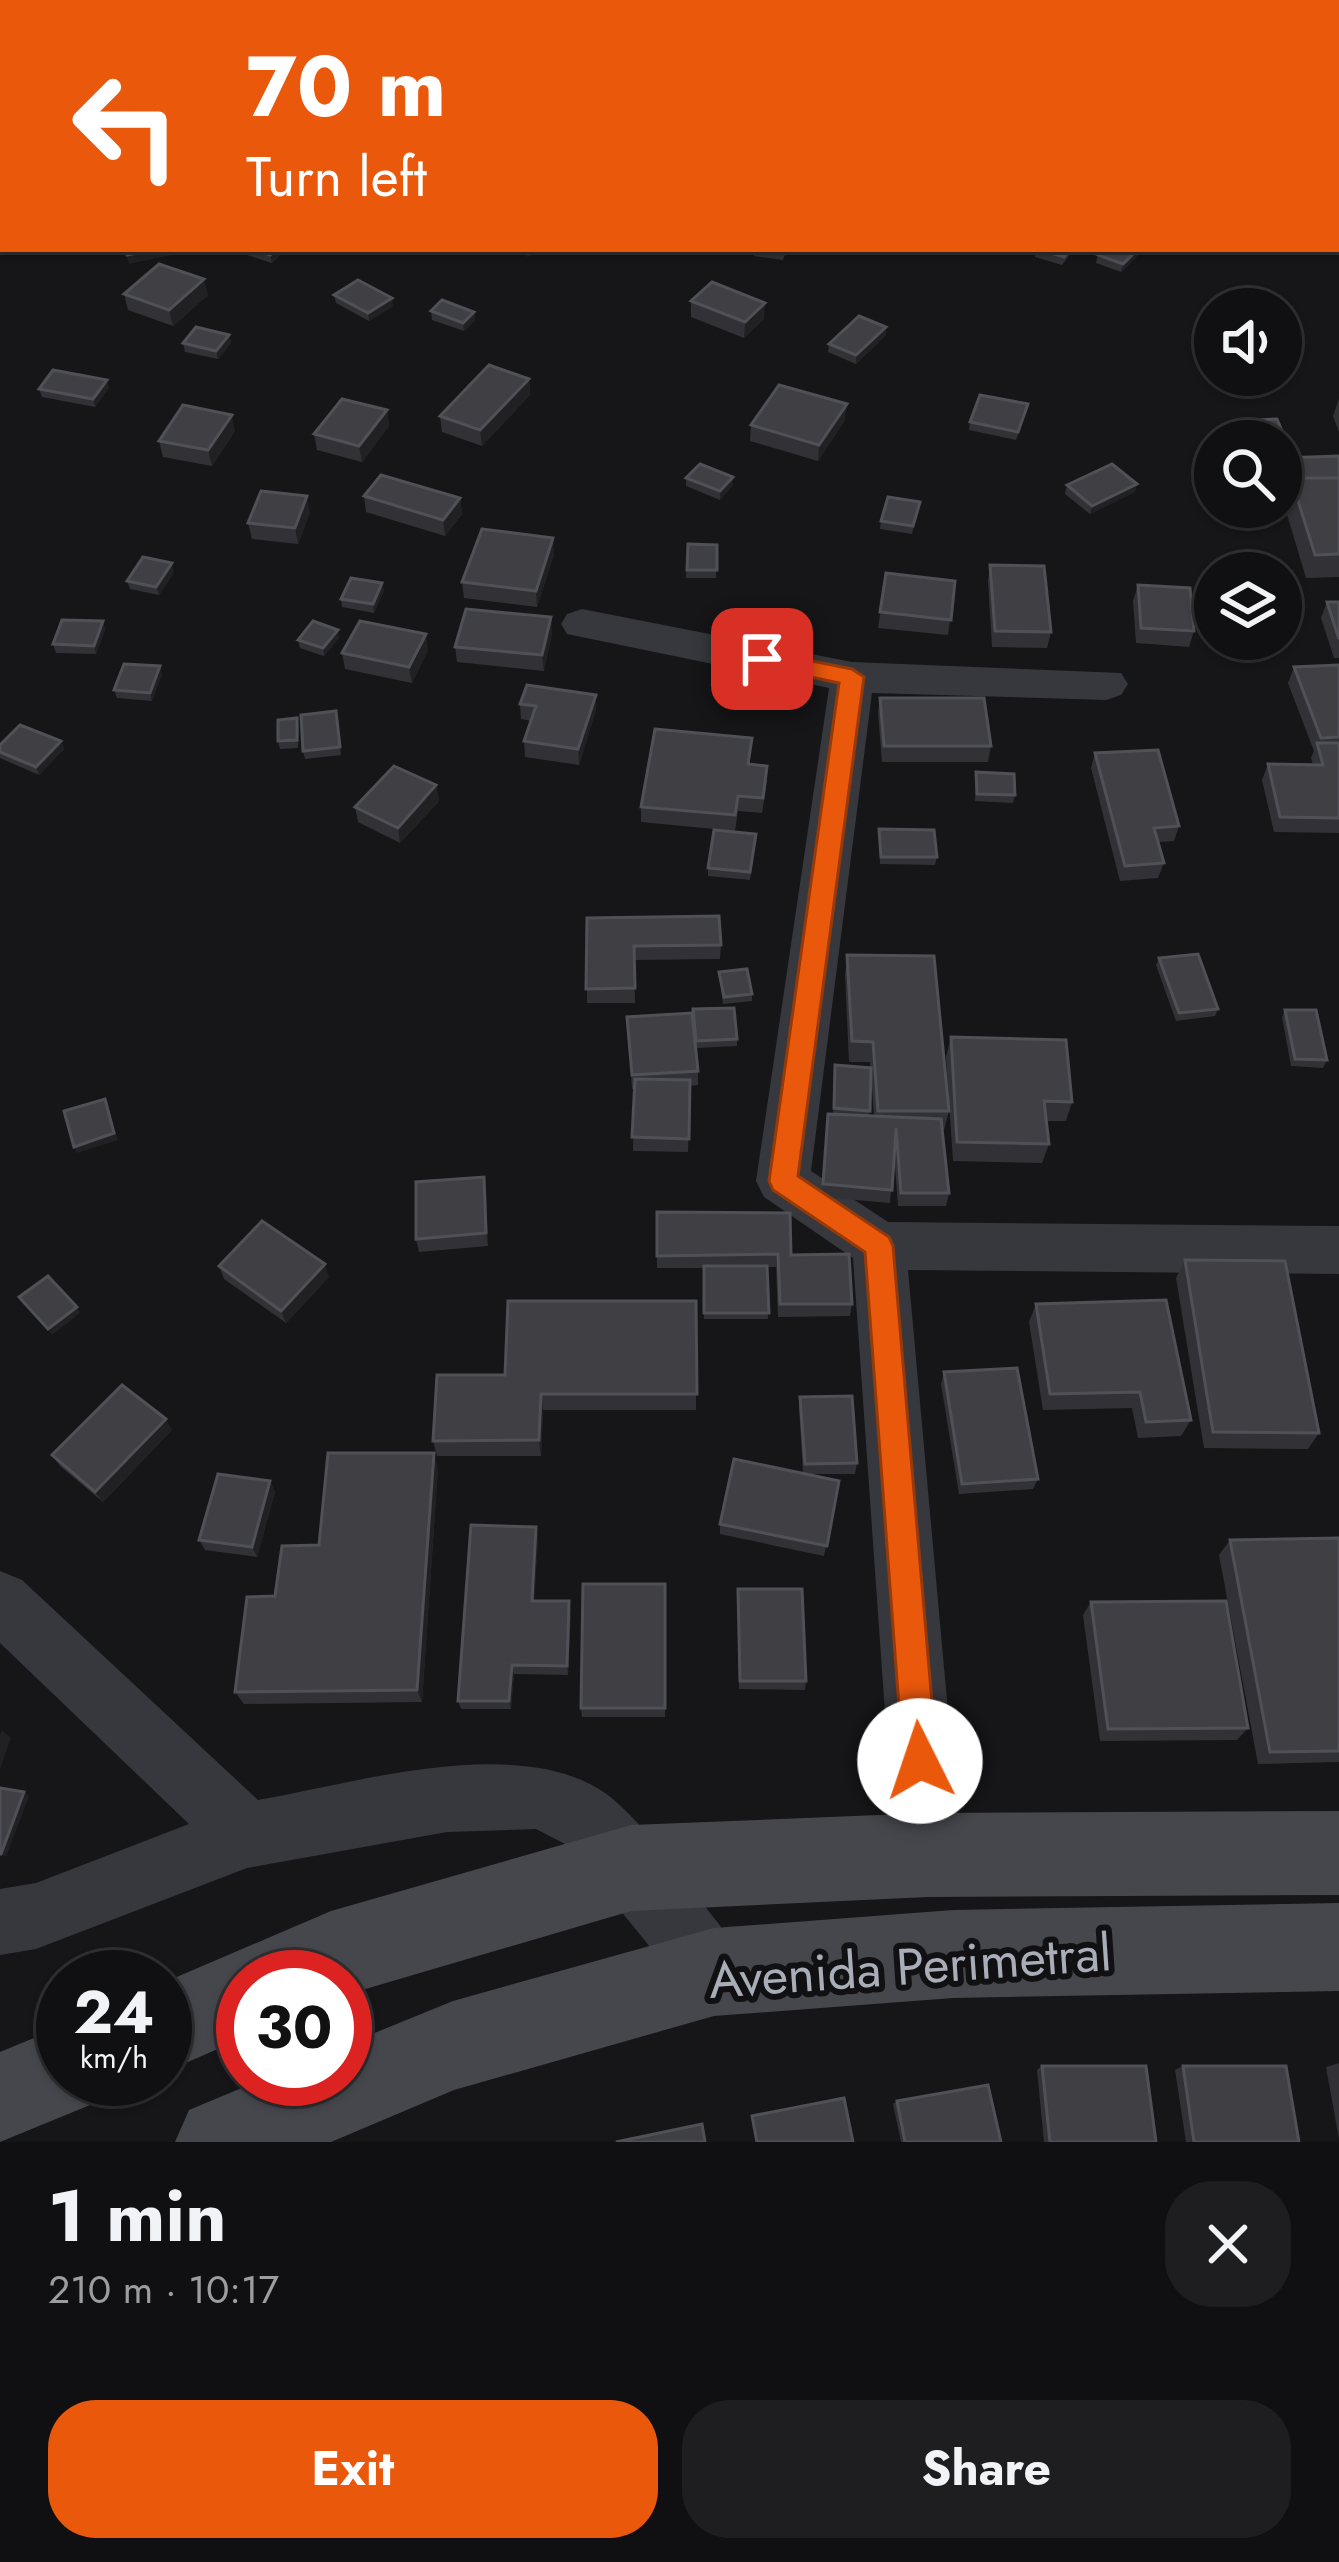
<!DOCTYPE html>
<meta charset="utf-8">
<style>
body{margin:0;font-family:Jost,sans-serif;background:#1e1e20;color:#f1f3f6;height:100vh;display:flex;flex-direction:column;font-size:45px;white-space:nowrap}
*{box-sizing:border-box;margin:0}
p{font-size:39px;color:#9c9d9f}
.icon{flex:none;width:66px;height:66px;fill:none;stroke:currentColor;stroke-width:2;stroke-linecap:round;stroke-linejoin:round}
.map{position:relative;height:2142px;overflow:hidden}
.drawer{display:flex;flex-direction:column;background:#101012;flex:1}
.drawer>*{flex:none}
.top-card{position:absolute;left:0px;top:0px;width:1341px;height:252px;box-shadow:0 3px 9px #0004,0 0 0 3px #303032;background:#ea580c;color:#fff;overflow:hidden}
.tools{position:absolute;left:1194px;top:288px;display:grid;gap:24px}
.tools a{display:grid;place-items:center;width:108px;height:108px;border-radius:50%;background:#101012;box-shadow:0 3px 9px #0004,0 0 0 3px #303032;font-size:60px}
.speed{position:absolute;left:36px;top:1950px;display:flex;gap:24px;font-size:60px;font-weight:700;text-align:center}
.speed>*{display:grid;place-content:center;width:156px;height:156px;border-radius:50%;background:#101012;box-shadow:0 3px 9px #0004,0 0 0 3px #303032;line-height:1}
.speed small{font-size:30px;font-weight:400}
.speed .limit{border:18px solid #d22;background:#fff;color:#111}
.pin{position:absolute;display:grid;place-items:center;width:102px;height:102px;color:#fff;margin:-51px;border-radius:24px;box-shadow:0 6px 18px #0006}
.me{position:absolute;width:132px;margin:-66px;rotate:356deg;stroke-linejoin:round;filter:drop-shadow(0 0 9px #0008)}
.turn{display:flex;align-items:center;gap:42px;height:252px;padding:0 48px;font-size:54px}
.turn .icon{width:156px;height:156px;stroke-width:2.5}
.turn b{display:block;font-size:84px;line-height:102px}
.round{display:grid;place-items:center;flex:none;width:126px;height:126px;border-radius:48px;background:#1e1e20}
.headline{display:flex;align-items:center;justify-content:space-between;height:204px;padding:0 48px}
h1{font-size:72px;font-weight:700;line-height:90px}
.action{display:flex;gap:24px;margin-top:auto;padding:24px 48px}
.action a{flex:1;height:138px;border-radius:48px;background:#ea580c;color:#fff;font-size:48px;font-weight:700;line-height:138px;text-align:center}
.action a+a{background:#1e1e20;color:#f1f3f6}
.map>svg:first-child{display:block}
</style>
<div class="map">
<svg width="1339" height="2142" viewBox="0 0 1339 2142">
<rect width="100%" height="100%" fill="#161618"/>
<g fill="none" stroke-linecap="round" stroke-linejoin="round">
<polyline stroke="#3d3f44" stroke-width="4.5" stroke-dasharray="4.5 6" stroke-linecap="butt" points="1065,3 1071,0"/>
<g fill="#37383d" fill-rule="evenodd">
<polygon points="431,0 466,0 428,3"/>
<polygon points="582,609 852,662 1121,673 1128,684 1121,695 1106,700 872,693 811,1171 888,1222 1339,1226 1339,1274 908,1270 961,1855 951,1878 928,1888 905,1878 895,1855 853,1258 764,1197 756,1181 829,688 567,634 561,624 567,614"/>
<path d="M0,1571l22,9 236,220c99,-17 272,-71 356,0 41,35 88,105 124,148l10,24 -10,24 -24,10 -24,-10 -123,-151 -31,-16 -89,3 -200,36 -211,81 -36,6v-66l36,-6 153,-59 -189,-181z"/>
</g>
<g fill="#45474d" fill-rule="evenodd">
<polygon points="1339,1811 1339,1895 928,1897 631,1911 345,1995 345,1977 243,1977 243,2038 165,2072 165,1982 331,1911 631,1825 928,1813"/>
<polygon points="1339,1903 1339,1991 953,1998 714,2016 454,2090 331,2142 175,2142 189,2110 263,2079 345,2079 345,2045 453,2001 714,1928 953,1910"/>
<polygon points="63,2026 63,2079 105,2079 95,2103 0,2142 0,2052"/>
</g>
</g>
<g fill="#323236" fill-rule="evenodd">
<polygon points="487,0 555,0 562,3 487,3"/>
<polygon points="572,0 636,0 631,3 572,3"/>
<polygon points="893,0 929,0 928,3 893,3"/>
<polygon points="1173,0 1234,0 1234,3 1174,3"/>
<polygon points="1270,0 1311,0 1310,3 1271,3"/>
<polygon points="246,249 286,249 286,250 272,263 247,255"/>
<polygon points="754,249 787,249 783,260 754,256"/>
<polygon points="1037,249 1074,249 1062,265 1035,257"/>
<polygon points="1261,249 1282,249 1275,255"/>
<polygon points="1141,252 1121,272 1096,263 1098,255"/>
<polygon points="124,294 208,295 173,326 128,310"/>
<polygon points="334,295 393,306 369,321 336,303"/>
<polygon points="691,301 764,319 744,338 691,317"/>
<polygon points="431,311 474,312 475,320 464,331 432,320"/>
<polygon points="886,327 886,335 856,364 828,352 829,344"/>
<polygon points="229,335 231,343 218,359 185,352 183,343"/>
<polygon points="529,379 530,395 482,446 442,432 440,416"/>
<polygon points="109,388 95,407 42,397 39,389"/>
<polygon points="1339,399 1339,432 1333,416"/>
<polygon points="387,410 389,426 362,462 317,450 314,434"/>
<polygon points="1026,412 1016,440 969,430 970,422"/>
<polygon points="845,420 818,461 750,441 751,425"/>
<polygon points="1237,421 1285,438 1282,446 1281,441 1239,441 1235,429"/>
<polygon points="235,431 212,466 163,457 159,441"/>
<polygon points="1339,456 1339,577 1306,578 1283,501 1288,488 1281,469 1281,463 1283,458"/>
<polygon points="686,478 733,485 720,500 686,486"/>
<polygon points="1137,484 1135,492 1090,514 1065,494 1067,485"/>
<polygon points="364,496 460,498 462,514 445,536 366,512"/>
<polygon points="920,502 912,534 880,529 881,521"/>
<polygon points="310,512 298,544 252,539 248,523"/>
<polygon points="688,544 717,545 716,578 686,578"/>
<polygon points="554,554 537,607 464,598 462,582"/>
<polygon points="990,565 1051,632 1047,648 992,647 988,581"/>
<polygon points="174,572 159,595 130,589 127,581"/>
<polygon points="886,573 955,581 948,635 878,628"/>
<polygon points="382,583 384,591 374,613 342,607 341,599"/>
<polygon points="1138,585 1194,631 1189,647 1136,643 1133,601"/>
<polygon points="1327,602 1339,602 1339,658 1334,658 1321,618"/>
<polygon points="103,621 105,630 96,654 56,653 53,644"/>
<polygon points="552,633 544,671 457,662 455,647"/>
<polygon points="339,638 324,656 300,648 298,640"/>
<polygon points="428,650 412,683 345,669 342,653"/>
<polygon points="1339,665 1339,833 1274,832 1262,780 1268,764 1313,765 1311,758 1314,751 1288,683 1294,667"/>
<polygon points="162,674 152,701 117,698 114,690"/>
<polygon points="880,698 991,746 988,762 882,762 878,713"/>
<polygon points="520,704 596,710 579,765 525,757 524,741 531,721 521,719"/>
<polygon points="336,711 341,755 305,759 303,751"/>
<polygon points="297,718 299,726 298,748 280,749 278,741"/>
<polygon points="61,741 64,749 39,775 0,758 0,745"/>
<polygon points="1095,753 1179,826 1174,841 1158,842 1164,863 1158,878 1120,881 1091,768"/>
<polygon points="749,764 767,781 762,813 738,811 735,831 641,822 641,807"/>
<polygon points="976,772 1015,795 1013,803 975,801"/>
<polygon points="436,785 439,801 400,843 358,822 355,807"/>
<polygon points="879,829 937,857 935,865 880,864"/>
<polygon points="756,834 750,880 708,876 708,868"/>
<polygon points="587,918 721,945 720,959 634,960 635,1003 587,1003"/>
<path d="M847,955l102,156 -5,19h-2l7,63 -3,13h-48l-4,-52 -4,49 -68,-6 6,-83h5l1,-41 36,-5v-6h-21l-4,-86zM871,1075l3,41h-5z"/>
<polygon points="1159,958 1218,1009 1215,1016 1176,1021 1156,965"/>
<polygon points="719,972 752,994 752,1001 723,1004"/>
<polygon points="1285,1010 1327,1060 1323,1068 1291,1066 1282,1017"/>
<polygon points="627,1017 698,1071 698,1085 690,1086 688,1152 633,1151 634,1089 632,1089"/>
<polygon points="693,1017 737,1039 737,1046 696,1048"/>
<polygon points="951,1037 1072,1102 1066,1121 1046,1121 1049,1144 1042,1163 953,1161 946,1057"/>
<polygon points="486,1190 488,1246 419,1252 416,1239"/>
<polygon points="657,1212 791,1255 852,1304 850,1316 778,1317 776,1267 767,1267 768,1319 704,1319 704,1268 657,1268"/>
<polygon points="1185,1260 1319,1433 1308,1449 1204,1448 1176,1278"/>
<polygon points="219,1266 329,1277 286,1323 224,1279"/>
<polygon points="696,1301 696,1410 543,1410 541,1456 437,1456 433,1441 505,1375"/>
<polygon points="1036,1304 1191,1420 1181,1436 1138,1438 1132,1408 1043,1410 1029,1322"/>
<polygon points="944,1372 1038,1479 1033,1489 959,1494 941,1384"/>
<polygon points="800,1397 857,1463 855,1474 807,1474 839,1481 824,1556 720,1534 720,1524 803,1473 799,1408"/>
<polygon points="172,1430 103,1502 60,1466 52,1455"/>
<polygon points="438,1468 422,1702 244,1704 235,1692 275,1596 319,1545"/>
<polygon points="270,1481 275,1492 257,1557 205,1550 199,1540"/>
<polygon points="536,1527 538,1537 534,1601 571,1610 568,1675 514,1674 511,1709 461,1709 458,1701"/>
<polygon points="1339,1538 1339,1762 1258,1764 1219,1555 1230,1540"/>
<polygon points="665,1584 665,1717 582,1717 581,1708"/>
<polygon points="738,1589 806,1681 805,1690 739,1689"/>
<polygon points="1091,1602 1248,1728 1237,1740 1100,1741 1083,1615"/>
<polygon points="1339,2063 1339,2139 1326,2067"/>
<polygon points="1042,2066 1156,2142 1044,2142 1037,2070"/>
<polygon points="1183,2066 1299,2142 1186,2142 1175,2070"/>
<polygon points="897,2101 1001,2142 901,2142 893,2104"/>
</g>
<g fill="#212124">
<polygon points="608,0 636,0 631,3 603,3"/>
<polygon points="158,249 180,249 181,253 129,264 127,255"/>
<polygon points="277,249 286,250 272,263 270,255"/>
<polygon points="526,249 547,249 527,257"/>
<polygon points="1138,249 1142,249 1141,252 1121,272 1123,264"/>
<polygon points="204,279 208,295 173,326 169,310"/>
<polygon points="392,298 393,306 369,321 368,313"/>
<polygon points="765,303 764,319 744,338 745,322"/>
<polygon points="474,312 475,320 464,331 463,323"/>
<polygon points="886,327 886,335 856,364 856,355"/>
<polygon points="229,335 231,343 218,359 216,351"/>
<polygon points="529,379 530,395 482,446 480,430"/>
<polygon points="107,380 109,388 95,407 93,399"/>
<polygon points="847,404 845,420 818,461 819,445"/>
<polygon points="387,410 389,426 362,462 359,446"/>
<polygon points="232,415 235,431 212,466 208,450"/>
<polygon points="733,477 733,485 720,500 720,491"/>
<polygon points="1137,484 1135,492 1090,514 1092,506"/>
<polygon points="307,496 310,512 298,544 295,528"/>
<polygon points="460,498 462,514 445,536 443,520"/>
<polygon points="553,538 554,554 537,607 536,591"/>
<polygon points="172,563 174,572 159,595 156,587"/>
<polygon points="382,583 384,591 374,613 373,604"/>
<polygon points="551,617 552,633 544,671 542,655"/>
<polygon points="103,621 105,630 96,654 94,646"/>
<polygon points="338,630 339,638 324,656 323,648"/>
<polygon points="426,634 428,650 412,683 409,667"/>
<polygon points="160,666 162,674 152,701 150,693"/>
<polygon points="596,695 596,710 579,765 578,749"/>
<polygon points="61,741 64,749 39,775 36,767"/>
<polygon points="436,785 439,801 400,843 398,828"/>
<polygon points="105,1099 118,1140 77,1153 74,1147"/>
<polygon points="484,1177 486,1190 488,1246 486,1233"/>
<polygon points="325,1264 329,1277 286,1323 281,1311"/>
<polygon points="77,1307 80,1313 52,1335 48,1329"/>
<polygon points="541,1394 543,1410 541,1456 539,1440"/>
<polygon points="166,1419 172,1430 103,1502 95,1492"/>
<polygon points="434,1453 438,1468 422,1702 417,1690"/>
<polygon points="270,1481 275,1492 257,1557 252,1547"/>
<polygon points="536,1527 538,1537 534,1611 532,1601"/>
<polygon points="569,1601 571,1610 568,1675 567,1666"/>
<polygon points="512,1665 514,1674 511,1709 509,1701"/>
<polygon points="2,1730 11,1738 0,1769 0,1735"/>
<polygon points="24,1792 29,1796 6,1857 1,1854"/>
</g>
<g fill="#3f3f44" stroke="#4f5156" stroke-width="3">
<polygon points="334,0 347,0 353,3 327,3"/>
<polygon points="503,0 555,0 562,3 510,3"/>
<polygon points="1096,0 1143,0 1145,3 1099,3"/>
<polygon points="124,249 158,249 127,255"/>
<polygon points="253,249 277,249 270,255"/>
<polygon points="1038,249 1070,249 1064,257"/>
<polygon points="1104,249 1138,249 1123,264 1098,255"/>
<polygon points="159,264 204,279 169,310 124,294"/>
<polygon points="358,280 392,298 368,313 334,295"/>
<polygon points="712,282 765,303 745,322 691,301"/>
<polygon points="442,300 474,312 463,323 431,311"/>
<polygon points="859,316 886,327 856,355 829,344"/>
<polygon points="196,327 229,335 216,351 183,343"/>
<polygon points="489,365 529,379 480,430 440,416"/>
<polygon points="53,370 107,380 93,399 39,389"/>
<polygon points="779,385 847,404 819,445 751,425"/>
<polygon points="980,395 1028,404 1018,432 970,422"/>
<polygon points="342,399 387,410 359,446 314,434"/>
<polygon points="183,405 232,415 208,450 159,441"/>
<polygon points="1277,419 1285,438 1244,440 1237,421"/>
<polygon points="1339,456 1339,478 1291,480 1283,458"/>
<polygon points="700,464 733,477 720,491 686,478"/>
<polygon points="1112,464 1137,484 1092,506 1067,485"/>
<polygon points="381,475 460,498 443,520 364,496"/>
<polygon points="1291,478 1339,478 1339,554 1315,555"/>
<polygon points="261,491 307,496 295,528 248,523"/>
<polygon points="888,497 920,502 913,526 881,521"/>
<polygon points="482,529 553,538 536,591 462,582"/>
<polygon points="688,544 717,545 717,570 687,570"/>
<polygon points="143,557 172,563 156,587 127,581"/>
<polygon points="990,565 1044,566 1051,632 995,631"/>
<polygon points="886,573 955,581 951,620 880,612"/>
<polygon points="351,578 382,583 373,604 341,599"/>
<polygon points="1138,585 1190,588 1194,631 1141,628"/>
<polygon points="1327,602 1339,602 1339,639"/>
<polygon points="466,609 551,617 542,655 455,647"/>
<polygon points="62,620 103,621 94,646 53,644"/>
<polygon points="313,621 338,630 323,648 298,640"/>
<polygon points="360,621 426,634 409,667 342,653"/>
<polygon points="124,664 160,666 150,693 114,690"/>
<polygon points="1339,665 1339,737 1321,738 1294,667"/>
<polygon points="527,685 596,695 578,749 524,741 536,706 520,704"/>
<polygon points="880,698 984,698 991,746 884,746"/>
<polygon points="336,711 340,747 303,751 301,715"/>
<polygon points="297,718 297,740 278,741 278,720"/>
<polygon points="20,725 61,741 36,767 0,752 0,745"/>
<polygon points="655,729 752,738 748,764 767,766 763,798 738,796 735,815 641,807"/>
<polygon points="1317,743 1339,743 1339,818 1280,817 1268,764 1323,765"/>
<polygon points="1158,750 1179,826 1154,828 1164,863 1125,866 1095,753"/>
<polygon points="394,766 436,785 398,828 355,807"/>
<polygon points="976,772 1014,774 1015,795 977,794"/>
<polygon points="879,829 934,830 937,857 881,857"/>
<polygon points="714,830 756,834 750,872 708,868"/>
<polygon points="719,916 721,945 634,946 635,988 586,989 587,918"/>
<polygon points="1198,954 1218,1009 1179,1013 1159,958"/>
<polygon points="847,955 934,956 949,1111 878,1111 873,1042 852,1041"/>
<polygon points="747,969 752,994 724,997 719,972"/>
<polygon points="734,1008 737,1039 696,1041 693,1009"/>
<polygon points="1285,1010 1316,1010 1327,1060 1295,1059"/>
<polygon points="692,1013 698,1071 632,1075 627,1017"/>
<polygon points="951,1037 1066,1040 1072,1102 1044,1101 1049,1144 957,1142"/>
<polygon points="835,1065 871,1068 870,1111 834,1108"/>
<polygon points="635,1079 690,1080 689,1139 632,1137"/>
<polygon points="105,1099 114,1133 74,1147 64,1111"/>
<polygon points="828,1114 941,1119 949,1193 901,1193 896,1128 892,1190 823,1184"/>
<polygon points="484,1177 486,1233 416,1239 416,1182"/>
<polygon points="657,1212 790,1213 791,1255 849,1254 852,1304 780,1304 778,1254 657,1256"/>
<polygon points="262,1221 325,1264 281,1311 219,1266"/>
<polygon points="1185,1260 1285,1261 1319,1433 1213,1432"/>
<polygon points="704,1266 767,1266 769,1313 704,1313"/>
<polygon points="48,1276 77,1307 48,1329 19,1297"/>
<polygon points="1166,1300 1191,1420 1146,1422 1140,1392 1050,1394 1036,1304"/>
<polygon points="508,1301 696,1301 697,1394 541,1394 539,1440 433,1441 437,1375 505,1375"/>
<polygon points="1017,1368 1038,1479 962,1484 944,1372"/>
<polygon points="122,1385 166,1419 95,1492 52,1455"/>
<polygon points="852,1396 857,1463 805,1464 800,1397"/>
<polygon points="328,1453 434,1453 417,1690 235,1692 247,1597 275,1596 282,1546 319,1545"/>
<polygon points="734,1459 839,1481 827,1546 720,1524"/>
<polygon points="218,1474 270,1481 252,1547 199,1540"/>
<polygon points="471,1525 536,1527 532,1601 569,1601 567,1666 512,1665 509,1701 458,1701"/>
<polygon points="1339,1538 1339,1751 1270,1752 1230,1540"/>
<polygon points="583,1584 665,1584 665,1708 581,1708"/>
<polygon points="738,1589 802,1589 806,1681 740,1681"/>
<polygon points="1226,1601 1248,1728 1108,1729 1091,1602"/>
<polygon points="0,1788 24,1792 1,1854 0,1854"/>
<polygon points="1042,2066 1146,2066 1156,2142 1050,2142"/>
<polygon points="1183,2066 1286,2066 1299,2142 1194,2142"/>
<polygon points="988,2085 1001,2142 905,2142 897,2101"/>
<polygon points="844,2098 853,2142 757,2142 752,2116"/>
<polygon points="702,2124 705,2142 616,2142"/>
</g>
<polygon fill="#ea580c" stroke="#983908" stroke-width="3" points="762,651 852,669 864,677 798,1176 889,1237 893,1246 937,1761 932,1773 920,1778 908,1773 903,1761 865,1252 773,1190 769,1181 839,683 754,665 754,654"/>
<g text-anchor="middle" stroke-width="12" stroke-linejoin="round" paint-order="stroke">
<g font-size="51" fill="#a8adb8" stroke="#111113">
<text transform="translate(910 1966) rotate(-4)" y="18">Avenida Perimetral</text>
</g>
</g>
</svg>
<div class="tools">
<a><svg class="icon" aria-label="sound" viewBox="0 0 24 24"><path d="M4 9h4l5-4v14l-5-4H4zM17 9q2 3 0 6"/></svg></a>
<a><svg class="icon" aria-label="search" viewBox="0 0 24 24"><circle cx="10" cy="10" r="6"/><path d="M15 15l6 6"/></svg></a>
<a><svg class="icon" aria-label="layers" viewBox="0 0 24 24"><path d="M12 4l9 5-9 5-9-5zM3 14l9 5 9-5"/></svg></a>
</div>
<div class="speed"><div>24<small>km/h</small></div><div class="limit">30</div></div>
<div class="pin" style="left:762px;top:659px;background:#d93025"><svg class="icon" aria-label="arrive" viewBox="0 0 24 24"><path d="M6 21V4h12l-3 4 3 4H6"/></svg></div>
<svg class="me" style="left:920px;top:1761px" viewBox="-20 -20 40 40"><circle r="19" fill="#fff"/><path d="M0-13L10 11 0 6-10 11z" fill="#ea580c"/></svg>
<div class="top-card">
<div class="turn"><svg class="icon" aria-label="left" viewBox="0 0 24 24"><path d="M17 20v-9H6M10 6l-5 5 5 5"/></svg><div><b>70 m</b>Turn left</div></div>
</div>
</div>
<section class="drawer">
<div class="headline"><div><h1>1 min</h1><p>210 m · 10:17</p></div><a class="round"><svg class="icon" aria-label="close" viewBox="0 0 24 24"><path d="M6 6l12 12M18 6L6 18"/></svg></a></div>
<div class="action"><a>Exit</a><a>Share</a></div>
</section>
